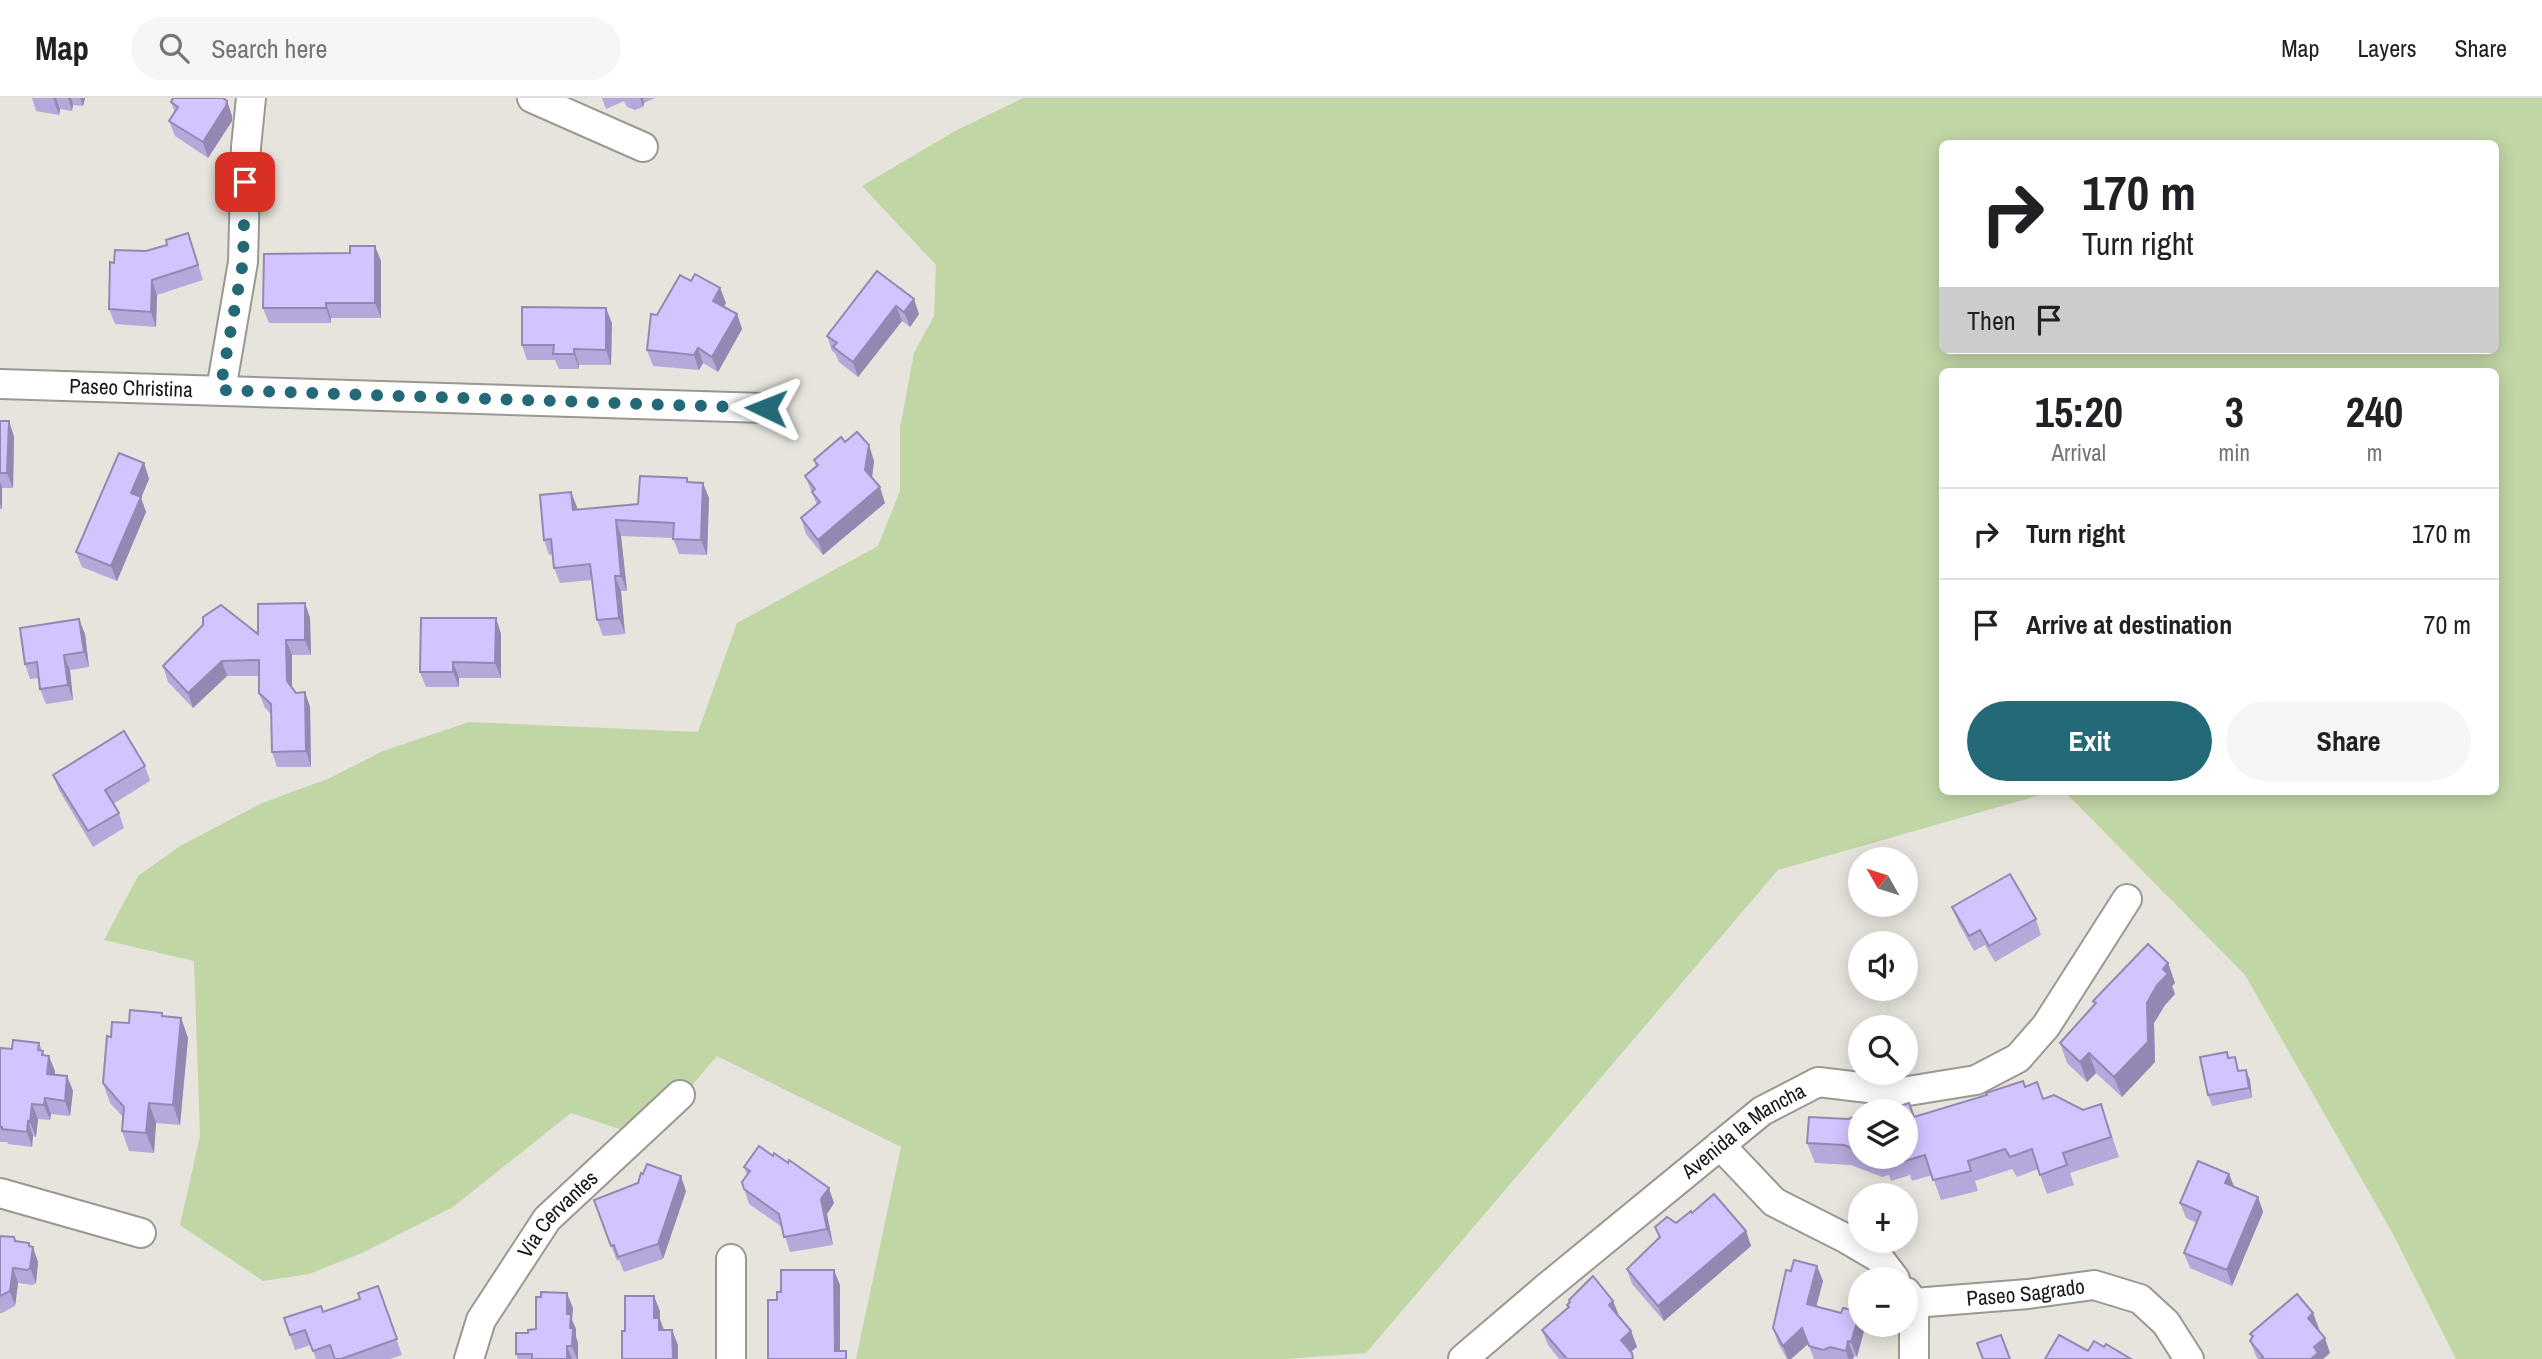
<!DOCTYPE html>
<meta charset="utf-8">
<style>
body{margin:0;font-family:"Archivo Narrow",sans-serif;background:#f6f6f6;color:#202124;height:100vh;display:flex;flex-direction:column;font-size:26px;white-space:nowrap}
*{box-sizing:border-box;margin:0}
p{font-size:23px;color:#757577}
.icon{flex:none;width:38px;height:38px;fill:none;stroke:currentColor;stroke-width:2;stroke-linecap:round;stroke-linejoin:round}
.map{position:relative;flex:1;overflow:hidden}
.sheet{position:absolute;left:1939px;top:270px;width:560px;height:427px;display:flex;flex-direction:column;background:#fff;border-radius:10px;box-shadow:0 4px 18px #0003}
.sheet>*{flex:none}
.top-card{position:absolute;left:1939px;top:42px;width:560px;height:214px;border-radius:10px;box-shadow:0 4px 18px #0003;background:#fff;color:#202124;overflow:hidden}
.needle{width:46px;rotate:309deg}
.tools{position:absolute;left:1848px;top:749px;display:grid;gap:14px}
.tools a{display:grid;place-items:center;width:70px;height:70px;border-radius:50%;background:#fff;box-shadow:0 4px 18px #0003;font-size:35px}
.pin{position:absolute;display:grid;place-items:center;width:60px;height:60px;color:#fff;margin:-30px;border-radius:14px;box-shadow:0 4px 10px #0006}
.me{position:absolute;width:77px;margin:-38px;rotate:272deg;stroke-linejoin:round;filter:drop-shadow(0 0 5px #0008)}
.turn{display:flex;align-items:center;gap:24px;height:147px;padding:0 28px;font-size:32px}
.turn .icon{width:91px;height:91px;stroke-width:2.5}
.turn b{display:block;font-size:49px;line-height:60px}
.then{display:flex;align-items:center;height:66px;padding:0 28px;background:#0003;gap:14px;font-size:26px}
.eta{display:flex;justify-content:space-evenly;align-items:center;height:119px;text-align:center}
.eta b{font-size:42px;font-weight:700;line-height:49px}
.cta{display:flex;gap:14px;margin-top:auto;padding:14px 28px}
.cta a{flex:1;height:80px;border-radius:42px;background:#236978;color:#fff;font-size:28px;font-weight:700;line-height:80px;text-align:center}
.cta a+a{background:#f6f6f6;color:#202124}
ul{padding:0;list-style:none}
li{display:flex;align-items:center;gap:21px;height:91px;padding:0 28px;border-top:2px solid #e0e0e0}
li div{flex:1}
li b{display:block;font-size:26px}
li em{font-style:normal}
header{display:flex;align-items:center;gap:42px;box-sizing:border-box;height:98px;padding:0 35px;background:#fff;border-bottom:2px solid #e0e0e0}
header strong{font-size:33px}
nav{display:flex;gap:38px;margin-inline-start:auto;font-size:24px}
.search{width:490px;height:63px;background:#f6f6f6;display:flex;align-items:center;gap:18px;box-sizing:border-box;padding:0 24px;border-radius:38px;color:#757577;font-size:26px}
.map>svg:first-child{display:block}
</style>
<header>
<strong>Map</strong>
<div class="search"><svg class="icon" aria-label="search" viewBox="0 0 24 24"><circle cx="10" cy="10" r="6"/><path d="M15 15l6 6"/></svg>Search here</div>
<nav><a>Map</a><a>Layers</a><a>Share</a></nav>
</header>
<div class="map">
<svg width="2542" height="1261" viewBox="0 0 2542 1261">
<rect width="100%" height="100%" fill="#e6e4dc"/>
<path fill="#c1d6a5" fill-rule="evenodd" d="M1023,0h1519v1261h-86l-63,-125 -148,-259 -181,-184h432v-420h-554v420h112l-276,79 -412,483 -80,6h-430l45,-212 -184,-91 -70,82 -76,-25 -118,94 -91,46 -53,21 -46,7 -83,-56 20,-89 -6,-175 -90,-21 34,-64 42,-30 82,-43 68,-25 53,-27 86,-29 229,10 39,-109 141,-77 22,-55v-63l14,-75 20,-37 2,-51 -74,-79 93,-55zM1942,46h554v206h-554z"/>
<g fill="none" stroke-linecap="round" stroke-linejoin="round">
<defs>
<g id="minor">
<polyline points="532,0 643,49"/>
<path id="s1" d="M0,286l766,24"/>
<polyline points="221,292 243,164 246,49 251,0"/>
<polyline points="1720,1047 1774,1104 1845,1140 1879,1160 1895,1181"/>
<polyline points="0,1095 141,1135"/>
<polyline points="1906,1194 1914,1205 1914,1261"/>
<path id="s2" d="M1914,1205l114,-9 66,-9 46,14 26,24 23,36"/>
<path id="s3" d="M469,1261l12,-39 66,-101 133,-124"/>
<polyline points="731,1261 731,1161"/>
<path id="s4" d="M1463,1261l83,-71 216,-177 56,-29 84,10 74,-12 42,-22 28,-32 81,-127"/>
</g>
</defs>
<use href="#minor" stroke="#9a9891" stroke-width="32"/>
<use href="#minor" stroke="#fff" stroke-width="28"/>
</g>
<g fill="#b5a8db">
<polygon points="32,0 85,0 83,8 73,7 72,13 60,11 59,17 36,13"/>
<polygon points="602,0 655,0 644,5 643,9 635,12 627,9 624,3 606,11"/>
<polygon points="227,3 232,18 232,23 208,60 175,38 169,23 175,15 171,4"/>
<polygon points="193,150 203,182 157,197 156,229 115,226 109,211 114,165 146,153"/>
<polygon points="350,155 381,163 381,220 331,220 331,225 269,225 263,210"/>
<polygon points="877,173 919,216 910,229 902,223 858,279 839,264 835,255 832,253 827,238"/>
<polygon points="691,183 720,190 726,205 724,208 737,216 742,231 718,274 703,265 699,272 653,268 647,252 657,217"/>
<polygon points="612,225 611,267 579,267 579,271 559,271 555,262 527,262 522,247"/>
<polygon points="0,323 9,323 14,339 13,390 2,390 2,411 0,411"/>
<polygon points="845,344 874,363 872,380 885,405 823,457 806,436 801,420 817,407 805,378 816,369 814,362"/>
<polygon points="144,365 149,381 141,400 146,414 117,483 82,469 76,454"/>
<polygon points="687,380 689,384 709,400 707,457 679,456 673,440 621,438 627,493 621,493 625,536 603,538 597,522 592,482 560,485 554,470 553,456 549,457 544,442 571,394 577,412 638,406"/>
<polygon points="305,505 310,520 311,557 292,557 292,589 296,595 305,594 310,609 311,669 277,669 272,654 271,616 265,610 259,595 259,578 227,578 193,610 168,584 163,568 258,536"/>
<polygon points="496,520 501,536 501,580 459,580 459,589 426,589 420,574"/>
<polygon points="85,536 89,569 70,572 73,602 46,606 40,591 39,580 30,581 25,566"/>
<polygon points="145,668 150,683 113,706 119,715 124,730 93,749 59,692 53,677"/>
<polygon points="1952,809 2036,821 2041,837 1995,864 1985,847 1974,853 1958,824"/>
<polygon points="2168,865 2175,885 2172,888 2175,896 2165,907 2154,925 2155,964 2122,999 2096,975 2087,984 2067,965 2060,945 2094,907 2093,903"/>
<polygon points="163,918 181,920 188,940 180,1027 156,1025 154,1055 129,1053 122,1033 123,1019 110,1005 103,985 111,939 129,925"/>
<polygon points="39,945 44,957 55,973 55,976 67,978 73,993 70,1018 51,1016 50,1022 38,1021 36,1039 33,1038 32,1049 8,1046 7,1044 0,1044 0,950 12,951"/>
<polygon points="2227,954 2229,960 2240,973 2250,982 2252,1000 2212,1008 2208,997"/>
<polygon points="2025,988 2043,1001 2108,1026 2119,1059 2070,1075 2074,1087 2047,1096 2038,1071 2017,1079 2012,1071 1975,1083 1978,1093 1941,1102 1932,1077 1912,1083 1910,1077 1891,1083 1889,1077 1882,1079 1851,1067 1815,1065 1807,1045 1848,1021 1860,1018 1860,1059 1906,1059 1914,1019"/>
<polygon points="744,1069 834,1105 827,1116 833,1147 790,1154 782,1129 749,1106 742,1084 747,1077"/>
<polygon points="2229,1076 2234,1089 2258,1099 2263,1114 2232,1188 2190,1170 2184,1155 2197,1125 2186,1120 2180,1105"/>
<polygon points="686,1093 663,1161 624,1174 619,1162 617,1163 594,1102"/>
<polygon points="1692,1115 1746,1133 1751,1148 1664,1223 1632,1186 1627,1171 1659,1140 1655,1129 1676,1125"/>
<polygon points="0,1138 15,1143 29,1145 38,1164 36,1185 33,1187 18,1185 15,1208 2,1215 0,1215"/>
<polygon points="1823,1183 1816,1208 1841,1215 1860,1214 1860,1227 1864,1227 1865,1229 1857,1259 1854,1258 1853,1261 1814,1261 1808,1246 1791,1261 1787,1261 1778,1245 1773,1230"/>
<polygon points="378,1188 402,1257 390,1261 316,1261 311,1247 295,1252 284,1220 323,1214 360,1201"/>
<polygon points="1613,1203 1619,1218 1631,1233 1637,1249 1631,1253 1634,1261 1559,1261 1548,1247 1542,1232 1568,1210 1567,1207"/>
<polygon points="573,1210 572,1222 576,1231 576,1239 578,1245 578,1261 518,1261 516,1256 528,1235"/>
<polygon points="2313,1215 2319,1231 2318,1231 2330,1255 2323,1261 2258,1261 2256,1258 2250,1243 2252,1240 2250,1236"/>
</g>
<g fill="#9488b2">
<polygon points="53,0 56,0 60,11 59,17"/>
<polygon points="68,0 71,0 73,7 72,13"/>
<polygon points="80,0 85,0 83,8"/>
<polygon points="640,0 643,0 644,5 643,9"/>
<polygon points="227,3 232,18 232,23 208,60 203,44"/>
<polygon points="375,148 381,163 381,220 375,205"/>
<polygon points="152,182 157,197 156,229 151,214"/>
<polygon points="720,190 726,205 719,218 713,203"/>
<polygon points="914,201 919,216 910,229 904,214"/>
<polygon points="326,205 331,220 331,225 326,210"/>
<polygon points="896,208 902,223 858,279 853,264"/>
<polygon points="606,210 612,225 611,267 606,252"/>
<polygon points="737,216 742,231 718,274 712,259"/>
<polygon points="698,250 703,265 699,272 694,257"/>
<polygon points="574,251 579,267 579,271 574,256"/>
<polygon points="9,323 14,339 13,390 7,375"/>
<polygon points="869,347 874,363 871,387 865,372"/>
<polygon points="144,365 149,381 141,400 146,414 117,483 111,468 131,395"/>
<polygon points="0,383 2,390 2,411 0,406"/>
<polygon points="703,385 709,400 707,457 701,442"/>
<polygon points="880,389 885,405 823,457 818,442"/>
<polygon points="571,394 577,409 579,427 573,412"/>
<polygon points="616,422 621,438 627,493 621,478"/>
<polygon points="615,478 621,493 625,536 619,520"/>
<polygon points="305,505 310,520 311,557 305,542"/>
<polygon points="496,520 501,536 501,580 495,565"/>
<polygon points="79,521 85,536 89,569 84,554"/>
<polygon points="286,542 292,557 292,598 287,583"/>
<polygon points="64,557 70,572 73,602 68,587"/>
<polygon points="222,563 227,578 193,610 188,595"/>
<polygon points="453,564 459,580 459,589 453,574"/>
<polygon points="305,594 310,609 311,669 306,653"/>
<polygon points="2168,865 2175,885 2172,888 2175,896 2165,907 2154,925 2155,964 2122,999 2114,979 2163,871"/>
<polygon points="181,920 188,940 180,1027 173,1007"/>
<polygon points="2089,955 2096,975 2087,984 2080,964"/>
<polygon points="49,958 55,973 53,991 47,976"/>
<polygon points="2246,972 2250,982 2252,1000 2249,990"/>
<polygon points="67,978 73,993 70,1018 65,1003"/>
<polygon points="45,1000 51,1016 50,1022 44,1007"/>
<polygon points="149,1005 156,1025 154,1055 146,1035"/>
<polygon points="32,1006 38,1021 36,1039 30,1024"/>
<polygon points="28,1023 33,1038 32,1049 27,1034"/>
<polygon points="2229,1076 2235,1091 2225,1085"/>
<polygon points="681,1078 686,1093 663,1161 658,1146"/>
<polygon points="829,1090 834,1105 827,1116 833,1147 827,1131 821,1101"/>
<polygon points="2258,1099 2263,1114 2232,1188 2227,1172"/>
<polygon points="1746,1133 1751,1148 1664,1223 1658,1208"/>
<polygon points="29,1145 32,1153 33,1149 38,1164 36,1185 30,1170"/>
<polygon points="1817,1168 1823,1183 1813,1221 1807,1206"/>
<polygon points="13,1170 18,1185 15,1208 10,1193"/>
<polygon points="834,1172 840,1187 840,1261 835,1253"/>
<polygon points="567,1195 573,1210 572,1222 576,1231 576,1239 578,1245 578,1261 577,1261 572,1248 567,1216"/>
<polygon points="654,1198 660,1213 660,1221 665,1235 665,1247 654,1220"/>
<polygon points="1613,1203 1619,1218 1609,1207"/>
<polygon points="1860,1214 1860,1227 1864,1227 1865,1229 1857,1259 1851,1244"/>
<polygon points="2313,1215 2319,1231 2314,1235 2308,1220"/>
<polygon points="1802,1230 1808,1246 1791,1261 1788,1261 1783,1248"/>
<polygon points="672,1232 678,1247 678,1261 673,1261"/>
<polygon points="1631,1233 1637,1249 1627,1257 1621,1242"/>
<polygon points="2325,1240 2330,1255 2323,1261 2311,1261 2314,1249"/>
<polygon points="1848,1243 1854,1258 1853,1261 1848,1261 1846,1253"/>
<polygon points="567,1248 572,1261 567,1261"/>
</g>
<g fill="#d3c3ff" stroke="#9488b2" stroke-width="2">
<polygon points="173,0 223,0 227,3 226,8 203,44 169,23 178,9 171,4"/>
<polygon points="188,135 198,167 152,182 151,214 109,211 110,164 114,165 115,152 146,153 167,147 166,142"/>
<polygon points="350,148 375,148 375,205 326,205 326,210 263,210 264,156 350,155"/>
<polygon points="877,173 914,201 904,214 896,208 853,264 833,249 837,245 827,238"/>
<polygon points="695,176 720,190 713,203 737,216 712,259 698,250 694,257 647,252 651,216 657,217 680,177 691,183"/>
<polygon points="522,209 606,210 606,252 574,251 574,256 553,256 554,247 522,247"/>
<polygon points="0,323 9,323 7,375 0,375"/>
<polygon points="857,334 869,347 865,372 880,389 818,442 801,420 820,404 812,394 815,391 805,378 818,367 814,362 841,339 845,344"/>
<polygon points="119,355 144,365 131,395 141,399 111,468 76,454"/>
<polygon points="640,378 687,380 687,384 703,385 701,442 673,441 674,425 616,422 621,478 615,478 619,520 597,522 590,466 554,470 551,441 544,442 540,397 571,394 573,412 638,406"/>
<polygon points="305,505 305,542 286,542 287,583 296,595 305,594 306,653 272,654 271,606 259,595 259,562 222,563 188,595 163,568 203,527 203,519 221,507 258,536 258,506"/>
<polygon points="421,520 496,520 495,565 453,564 453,574 420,574"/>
<polygon points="79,521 84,554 64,557 68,587 40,591 37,564 25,566 20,530"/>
<polygon points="124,633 145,668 105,692 119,715 88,733 53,677"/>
<polygon points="2010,776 2036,821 1989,848 1980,832 1969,838 1952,809"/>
<polygon points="2148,846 2168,865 2163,871 2168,876 2157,887 2147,905 2148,944 2114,979 2089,955 2080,964 2060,945 2096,905 2093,903"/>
<polygon points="130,912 162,915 162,918 181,920 173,1007 149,1005 146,1035 122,1033 124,1009 103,985 107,938 111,939 112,924 129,925"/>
<polygon points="13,942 39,945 38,952 43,953 42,957 49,958 47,976 67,978 65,1003 45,1000 44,1007 32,1006 30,1024 28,1023 27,1034 2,1031 2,1029 0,1029 0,950 12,951"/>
<polygon points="2227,954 2228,960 2235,959 2238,973 2246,972 2249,990 2208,997 2200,959"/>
<polygon points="2023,983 2025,989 2037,984 2043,1001 2054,997 2083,1012 2101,1006 2111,1039 2063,1055 2067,1067 2040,1077 2032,1051 2010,1059 2005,1051 1968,1063 1971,1073 1933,1082 1925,1057 1905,1063 1903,1059 1906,1059 1906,1013 1884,1013 1909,1005 1914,1019 1987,997 1986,995"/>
<polygon points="1860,1017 1860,1054 1844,1047 1807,1045 1809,1019 1848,1021"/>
<polygon points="759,1048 773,1058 774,1055 788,1065 789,1062 829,1090 821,1101 827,1131 784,1139 779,1116 744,1091 742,1084 750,1073 744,1069"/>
<polygon points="1883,1059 1897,1059 1884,1063"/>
<polygon points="2198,1063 2229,1076 2225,1085 2258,1099 2227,1172 2184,1155 2201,1114 2180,1105"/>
<polygon points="647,1066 681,1078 658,1146 618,1159 614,1147 611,1148 594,1102 638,1085 641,1075 643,1076"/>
<polygon points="1714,1096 1746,1133 1658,1208 1627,1171 1660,1139 1655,1129 1667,1119 1676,1125 1691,1113 1692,1115"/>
<polygon points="0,1138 14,1139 15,1143 29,1145 29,1148 33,1149 30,1170 27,1172 13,1170 10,1193 0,1198"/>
<polygon points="1794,1162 1817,1168 1807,1206 1841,1215 1843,1210 1860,1214 1851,1244 1848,1243 1846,1253 1830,1249 1823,1252 1809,1248 1802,1230 1783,1248 1773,1230 1786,1172 1791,1173"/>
<polygon points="781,1172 834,1172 835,1253 846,1253 846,1261 768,1261 768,1202 777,1202 777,1194 781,1194"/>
<polygon points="1593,1178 1613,1203 1609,1207 1631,1233 1621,1242 1632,1255 1633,1261 1567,1261 1542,1232 1569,1209 1567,1207 1570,1204 1569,1202"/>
<polygon points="378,1188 397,1241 341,1261 335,1261 330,1247 313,1253 305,1232 290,1237 284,1220 321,1208 323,1214 360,1201 358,1195"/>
<polygon points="541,1194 567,1195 567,1216 571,1216 570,1230 573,1230 572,1248 567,1248 567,1261 532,1261 532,1256 516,1256 516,1235 528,1235 528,1232 536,1231 536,1199 541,1199"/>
<polygon points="2297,1196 2313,1215 2308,1220 2325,1240 2314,1249 2318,1255 2311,1261 2261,1261 2263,1259 2250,1243 2253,1238 2250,1236"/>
<polygon points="625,1198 654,1198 654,1220 659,1220 659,1232 672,1232 673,1261 622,1261 622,1233 625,1233"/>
<polygon points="2001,1237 2010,1261 1983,1261 1977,1245"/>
<polygon points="2059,1237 2088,1253 2094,1243 2104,1249 2106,1246 2131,1261 2045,1261"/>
</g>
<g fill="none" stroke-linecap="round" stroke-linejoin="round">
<polyline stroke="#236978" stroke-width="12" stroke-dasharray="0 21.6" points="245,84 243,164 220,292 766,310"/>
</g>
<g text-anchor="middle" stroke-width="5" stroke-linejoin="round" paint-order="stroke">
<g font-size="21" fill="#191816" stroke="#fff">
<text dy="7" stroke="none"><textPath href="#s1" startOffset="131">Paseo Christina</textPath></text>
<text dy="7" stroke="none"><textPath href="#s4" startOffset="362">Avenida la Mancha</textPath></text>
<text dy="7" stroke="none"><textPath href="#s3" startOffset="172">Via Cervantes</textPath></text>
<text dy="7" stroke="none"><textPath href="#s2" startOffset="112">Paseo Sagrado</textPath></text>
</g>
</g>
</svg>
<div class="tools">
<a><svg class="needle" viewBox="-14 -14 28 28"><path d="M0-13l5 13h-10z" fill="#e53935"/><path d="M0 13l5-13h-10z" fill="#757577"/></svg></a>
<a><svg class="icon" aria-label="sound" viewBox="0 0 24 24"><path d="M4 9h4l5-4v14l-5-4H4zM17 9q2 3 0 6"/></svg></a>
<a><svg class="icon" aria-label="search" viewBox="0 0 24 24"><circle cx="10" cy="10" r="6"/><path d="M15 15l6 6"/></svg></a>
<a><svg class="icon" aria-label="layers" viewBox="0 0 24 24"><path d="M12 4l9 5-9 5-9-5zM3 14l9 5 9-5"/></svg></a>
<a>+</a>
<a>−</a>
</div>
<div class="pin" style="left:245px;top:84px;background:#d93025"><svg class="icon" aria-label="arrive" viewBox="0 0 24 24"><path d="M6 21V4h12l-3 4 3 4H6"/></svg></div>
<svg class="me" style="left:766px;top:310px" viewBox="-20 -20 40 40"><path d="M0-17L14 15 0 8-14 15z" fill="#236978" stroke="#fff" stroke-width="4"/></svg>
<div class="top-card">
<div class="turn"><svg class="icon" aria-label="right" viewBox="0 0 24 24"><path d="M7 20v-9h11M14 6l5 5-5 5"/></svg><div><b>170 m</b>Turn right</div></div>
<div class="then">Then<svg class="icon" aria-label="arrive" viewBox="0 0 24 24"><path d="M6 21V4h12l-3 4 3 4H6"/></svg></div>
</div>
<section class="sheet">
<div class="eta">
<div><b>15:20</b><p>Arrival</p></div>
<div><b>3</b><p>min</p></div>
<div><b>240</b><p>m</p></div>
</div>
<ul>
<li><svg class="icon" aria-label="right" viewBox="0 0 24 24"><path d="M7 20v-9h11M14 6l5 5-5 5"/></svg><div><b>Turn right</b></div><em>170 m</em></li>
<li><svg class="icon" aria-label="arrive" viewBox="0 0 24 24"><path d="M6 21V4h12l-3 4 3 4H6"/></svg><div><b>Arrive at destination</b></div><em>70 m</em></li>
</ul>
<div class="cta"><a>Exit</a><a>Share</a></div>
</section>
</div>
